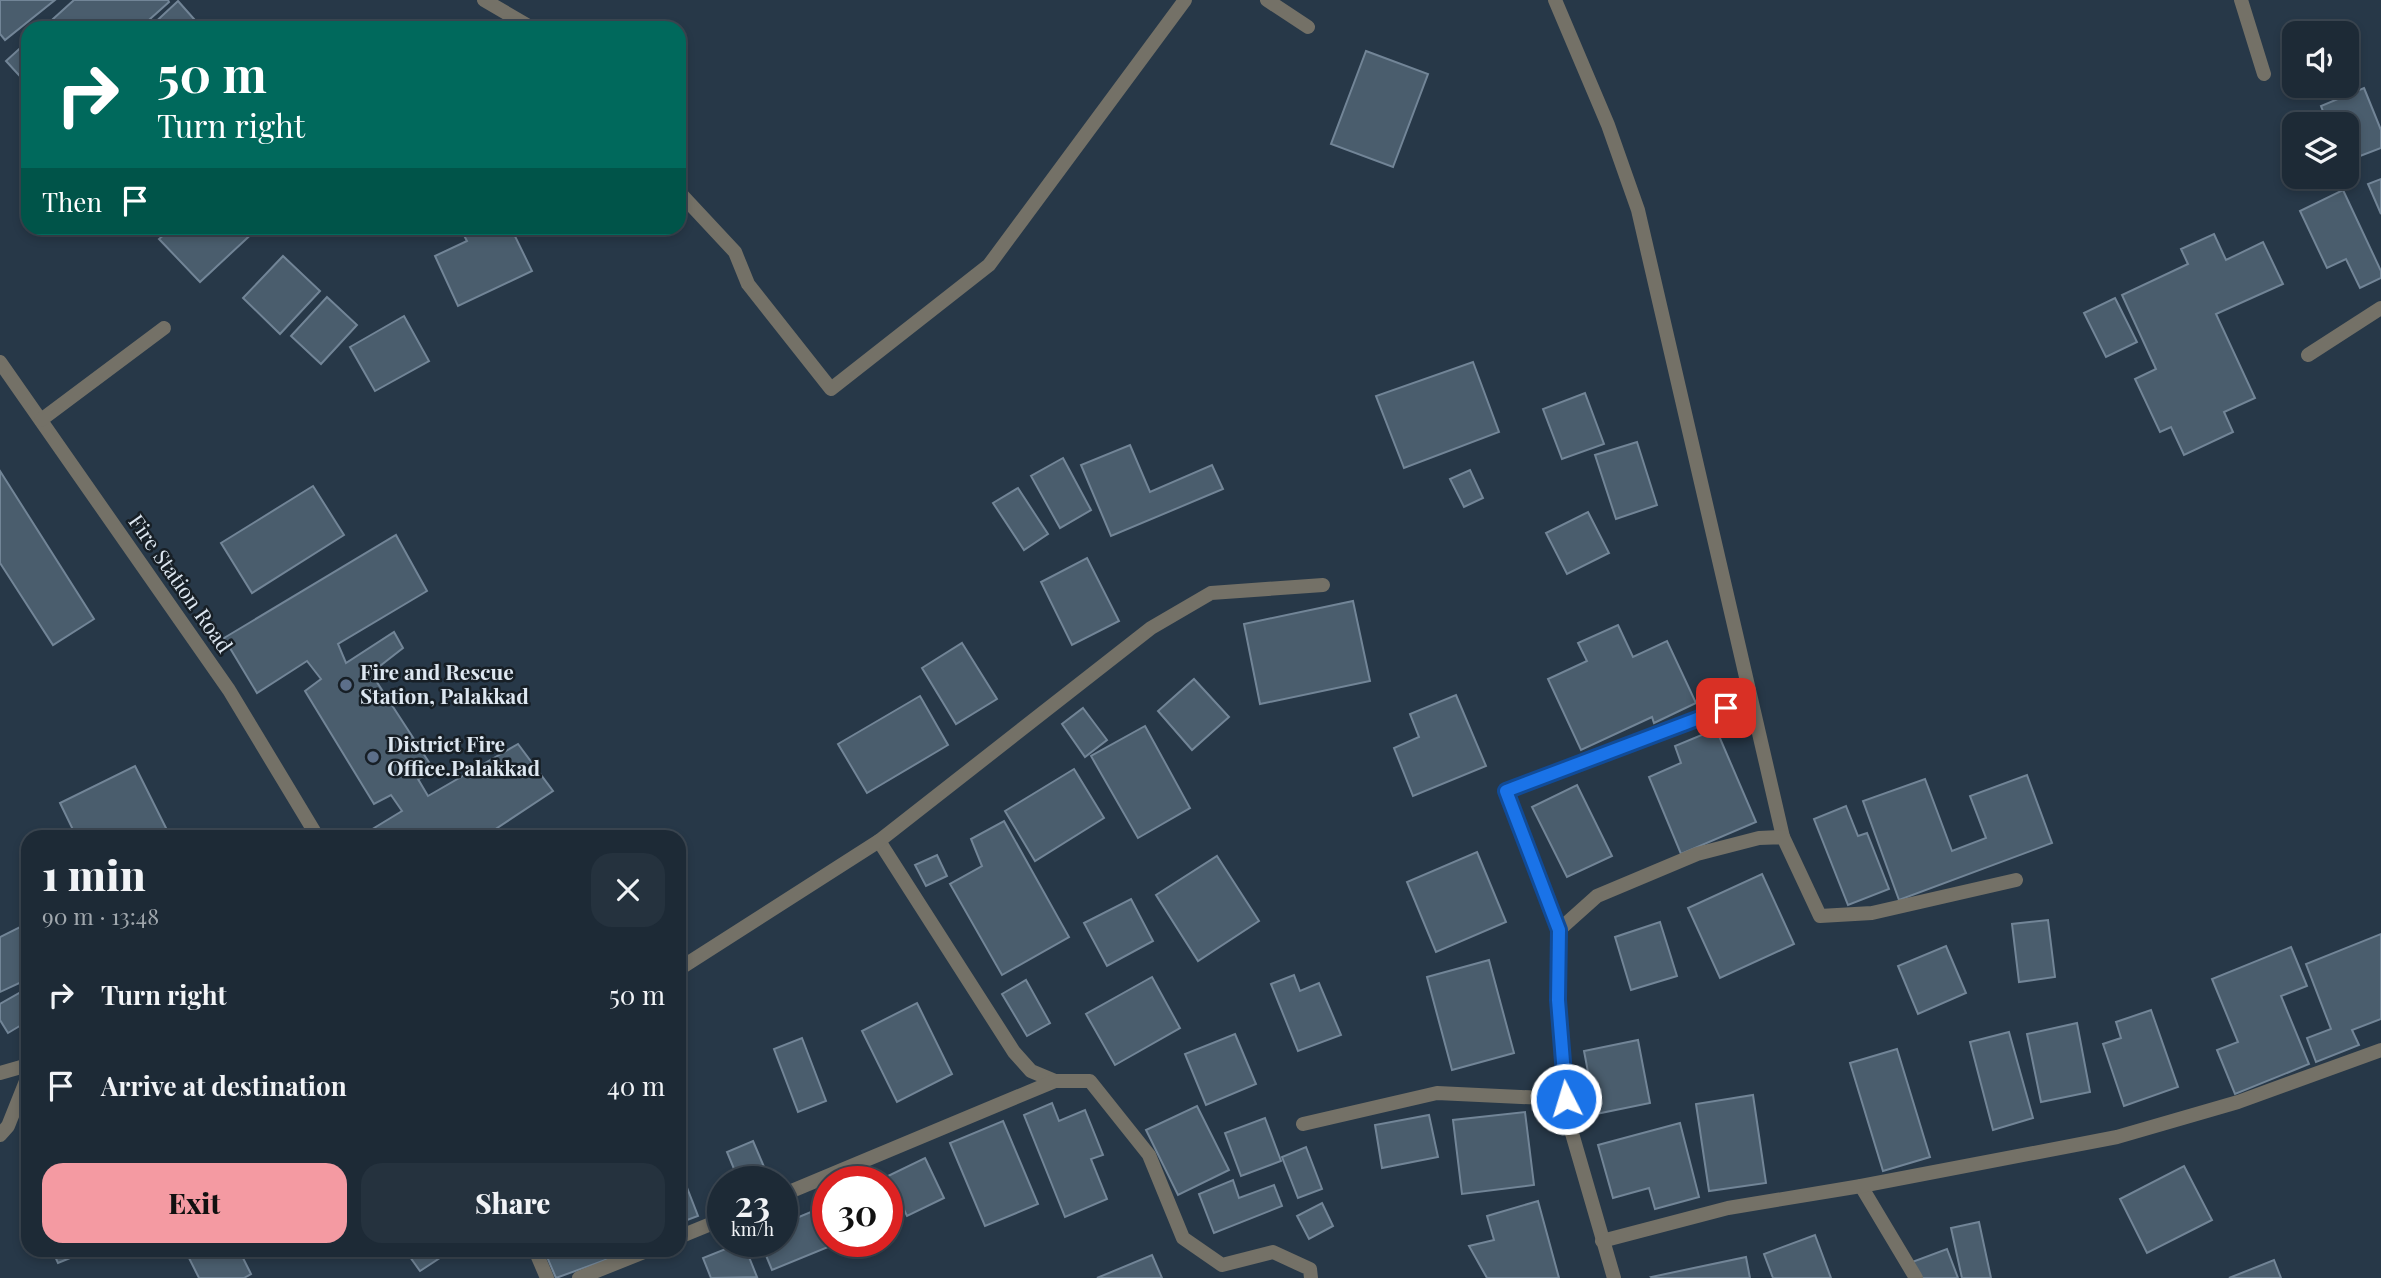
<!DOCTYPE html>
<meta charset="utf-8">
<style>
body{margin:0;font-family:"Playfair Display",serif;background:#25323e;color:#f1f3f6;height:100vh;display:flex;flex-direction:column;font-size:26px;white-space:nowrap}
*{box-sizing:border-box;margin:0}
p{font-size:23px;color:#a0a7ad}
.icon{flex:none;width:38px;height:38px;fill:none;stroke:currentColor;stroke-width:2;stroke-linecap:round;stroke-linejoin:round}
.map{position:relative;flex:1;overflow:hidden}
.drawer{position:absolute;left:21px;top:830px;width:665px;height:427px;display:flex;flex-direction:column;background:#1d2a36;border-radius:21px;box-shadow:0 4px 10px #0003,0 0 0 2px #3b4651}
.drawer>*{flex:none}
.top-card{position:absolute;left:21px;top:21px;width:665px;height:214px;border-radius:21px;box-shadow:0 4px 10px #0003,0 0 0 2px #3b4651;background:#00695c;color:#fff;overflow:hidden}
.fabs{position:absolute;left:2282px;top:21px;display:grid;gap:14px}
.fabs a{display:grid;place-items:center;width:77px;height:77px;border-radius:14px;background:#1d2a36;box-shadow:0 4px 10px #0003,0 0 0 2px #3b4651;font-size:35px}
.speed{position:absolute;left:707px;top:1166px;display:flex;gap:14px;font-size:35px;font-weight:700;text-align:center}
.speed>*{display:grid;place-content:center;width:91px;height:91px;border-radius:50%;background:#1d2a36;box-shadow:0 4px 10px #0003,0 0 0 2px #3b4651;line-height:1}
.speed small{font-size:18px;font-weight:400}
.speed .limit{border:10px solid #d22;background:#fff;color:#111}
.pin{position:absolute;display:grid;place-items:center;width:60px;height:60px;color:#fff;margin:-30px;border-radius:14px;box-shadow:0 4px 10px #0006}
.me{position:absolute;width:77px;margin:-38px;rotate:355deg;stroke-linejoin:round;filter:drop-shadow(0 0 5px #0008)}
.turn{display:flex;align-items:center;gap:24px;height:147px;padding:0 21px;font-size:32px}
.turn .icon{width:91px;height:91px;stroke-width:2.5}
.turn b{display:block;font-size:49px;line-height:60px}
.then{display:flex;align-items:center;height:66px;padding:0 21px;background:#0003;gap:14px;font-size:26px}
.round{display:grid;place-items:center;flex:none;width:74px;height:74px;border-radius:21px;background:#25323e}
.headline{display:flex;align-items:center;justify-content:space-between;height:119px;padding:0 21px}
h1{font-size:42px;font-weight:800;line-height:52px}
.button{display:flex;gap:14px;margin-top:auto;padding:14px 21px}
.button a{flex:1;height:80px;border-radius:21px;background:#f49aa2;color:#111;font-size:28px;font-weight:800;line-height:80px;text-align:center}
.button a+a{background:#25323e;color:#f1f3f6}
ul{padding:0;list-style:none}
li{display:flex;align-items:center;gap:21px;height:91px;padding:0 21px}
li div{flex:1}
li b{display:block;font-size:26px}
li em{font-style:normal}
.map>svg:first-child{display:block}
</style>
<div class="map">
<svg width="2381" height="1278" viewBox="0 0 2381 1278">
<rect width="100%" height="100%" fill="#273848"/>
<g fill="#4a5d6d" stroke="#728597" stroke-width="2">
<polygon points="0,0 55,0 5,40 0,34"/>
<polygon points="74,0 168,0 169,2 140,28 43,28"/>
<polygon points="178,1 202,28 149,28"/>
<polygon points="28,41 28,85 6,61"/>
<polygon points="1366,51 1428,74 1393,167 1331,144"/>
<polygon points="2364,88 2381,130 2381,148 2347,161 2347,124 2328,124 2321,106"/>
<polygon points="2381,179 2381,214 2368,184"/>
<polygon points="2343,190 2381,271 2381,278 2360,288 2346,259 2327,268 2300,211"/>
<polygon points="172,228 258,228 200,282 159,239"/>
<polygon points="460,228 511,228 532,271 458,306 435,256 467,241"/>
<polygon points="2214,234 2226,260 2263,242 2283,284 2216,314 2255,398 2224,412 2233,432 2184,455 2171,427 2160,432 2135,379 2156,369 2122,295 2188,264 2181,249"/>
<polygon points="283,256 320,291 280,334 243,298"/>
<polygon points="327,297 357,325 321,364 291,336"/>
<polygon points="2115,298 2137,342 2106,357 2084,313"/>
<polygon points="404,316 429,361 375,391 350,347"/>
<polygon points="1473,362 1499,432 1404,468 1376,396"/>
<polygon points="1585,393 1604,444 1562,459 1543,409"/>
<polygon points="1637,442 1657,505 1616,519 1595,455"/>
<polygon points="1130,445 1150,492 1212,465 1223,489 1111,536 1081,465"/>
<polygon points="1063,458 1091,510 1060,528 1031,476"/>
<polygon points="1470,470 1483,498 1464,507 1450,479"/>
<polygon points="0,471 94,619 53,645 0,563"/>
<polygon points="313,486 344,535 252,593 221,543"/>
<polygon points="1018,488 1048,534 1024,550 993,503"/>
<polygon points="1588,512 1609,553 1567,574 1546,533"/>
<polygon points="396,535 427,591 338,644 346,663 394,632 403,648 371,673 436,773 418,779 428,796 518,744 553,791 485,836 361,836 402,811 391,795 374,804 305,691 321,679 307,661 257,693 224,638"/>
<polygon points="1087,558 1119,621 1072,645 1041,582"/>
<polygon points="1353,601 1370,681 1260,704 1244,624"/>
<polygon points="1618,625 1633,657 1667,641 1696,703 1654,723 1652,717 1581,750 1548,679 1587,661 1578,643"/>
<polygon points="962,643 997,699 956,724 922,668"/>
<polygon points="1194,679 1229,717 1192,750 1158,711"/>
<polygon points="1456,695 1486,766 1413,796 1394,748 1419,737 1410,714"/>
<polygon points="920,696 948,745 867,793 838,744"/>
<polygon points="1083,708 1107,740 1085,757 1062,724"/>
<polygon points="1145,726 1190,808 1138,838 1091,756"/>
<polygon points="1716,729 1756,822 1681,854 1649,777 1681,763 1675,746"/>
<polygon points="135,766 170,836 76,836 60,803"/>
<polygon points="1074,769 1104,818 1035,861 1005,811"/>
<polygon points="2027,775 2052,843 1899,900 1863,801 1925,779 1952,851 1986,838 1970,796"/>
<polygon points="1577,785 1612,856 1567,877 1532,807"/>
<polygon points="1846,806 1858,836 1867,833 1889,889 1848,905 1814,819"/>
<polygon points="1004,821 1069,937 1002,975 950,884 982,866 971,839"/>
<polygon points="1477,852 1506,922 1436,952 1407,882"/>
<polygon points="937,855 947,876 926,886 915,865"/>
<polygon points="1217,856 1259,921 1198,961 1156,895"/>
<polygon points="1762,874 1794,944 1720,978 1688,908"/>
<polygon points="1131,899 1153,941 1107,966 1084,923"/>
<polygon points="2048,920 2055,977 2019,982 2012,924"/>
<polygon points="1660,922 1677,976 1631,990 1615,937"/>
<polygon points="28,923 28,979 0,992 0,937"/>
<polygon points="2381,934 2381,1019 2352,1030 2359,1045 2316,1062 2307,1038 2331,1029 2306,964"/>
<polygon points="1946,946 1966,993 1918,1014 1898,966"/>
<polygon points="2291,947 2307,986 2281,996 2309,1064 2235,1094 2217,1050 2238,1042 2212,979"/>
<polygon points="1489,960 1514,1053 1452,1070 1427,977"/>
<polygon points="1294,975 1300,991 1319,983 1341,1035 1298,1051 1271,984"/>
<polygon points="1152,977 1180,1028 1115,1065 1086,1014"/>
<polygon points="1026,980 1050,1023 1027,1036 1002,994"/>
<polygon points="28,988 28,1021 8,1033 0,1020 0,1004"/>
<polygon points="917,1003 952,1074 897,1102 862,1031"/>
<polygon points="2151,1010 2178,1087 2124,1106 2103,1044 2121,1038 2116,1022"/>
<polygon points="2077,1023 2090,1092 2041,1102 2027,1034"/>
<polygon points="2009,1032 2033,1118 1993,1130 1970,1042"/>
<polygon points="1235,1034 1256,1084 1206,1105 1185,1054"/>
<polygon points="802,1038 826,1101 798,1112 774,1049"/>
<polygon points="1638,1040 1650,1103 1596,1114 1584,1051"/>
<polygon points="1897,1049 1930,1157 1883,1171 1850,1063"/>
<polygon points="1753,1095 1766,1183 1709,1191 1696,1104"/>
<polygon points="1052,1103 1059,1121 1085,1110 1103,1155 1091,1159 1107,1199 1065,1217 1024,1115"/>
<polygon points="1197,1106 1229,1170 1178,1195 1146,1130"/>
<polygon points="1525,1112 1534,1185 1462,1194 1453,1120"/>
<polygon points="1429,1115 1438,1157 1382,1168 1375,1125"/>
<polygon points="1265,1118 1281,1161 1241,1176 1225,1133"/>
<polygon points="1003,1121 1038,1204 985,1226 950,1143"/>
<polygon points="1680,1123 1699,1197 1655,1209 1649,1188 1613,1198 1598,1145"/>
<polygon points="753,1141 770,1181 739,1181 727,1152"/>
<polygon points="1306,1147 1322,1189 1298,1198 1282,1157"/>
<polygon points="925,1158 944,1198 907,1216 888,1176"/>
<polygon points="2184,1166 2212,1220 2147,1253 2120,1199"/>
<polygon points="679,1167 698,1216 679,1223"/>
<polygon points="1233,1180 1239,1198 1274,1185 1282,1206 1214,1233 1199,1194"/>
<polygon points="1538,1201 1559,1278 1487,1278 1469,1246 1494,1240 1487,1216"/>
<polygon points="1322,1203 1333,1226 1309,1239 1297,1216"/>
<polygon points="818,1209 828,1241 833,1245 772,1270 760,1241 782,1241 782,1224"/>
<polygon points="1979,1222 1991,1278 1962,1278 1951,1228"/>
<polygon points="1815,1235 1831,1278 1773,1278 1764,1254"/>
<polygon points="743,1242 757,1277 711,1278 703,1258"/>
<polygon points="1947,1249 1958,1278 1918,1278 1912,1262"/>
<polygon points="52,1250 90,1250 58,1263"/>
<polygon points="185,1250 239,1250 251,1274 244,1278 199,1278"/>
<polygon points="405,1250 452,1250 420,1271"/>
<polygon points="544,1250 608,1250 611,1258 556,1278"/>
<polygon points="1152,1255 1162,1278 1097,1278"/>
<polygon points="1746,1257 1750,1278 1652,1278 1651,1277"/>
<polygon points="2274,1260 2281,1278 2229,1278"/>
</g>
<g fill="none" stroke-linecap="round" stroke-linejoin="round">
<g stroke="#747167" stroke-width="14">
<polyline points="484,0 532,28"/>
<polyline points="1267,0 1308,27"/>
<polyline points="1555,0 1608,125 1638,210 1783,837"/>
<polyline points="2241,0 2264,74"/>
<polyline points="679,192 735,252 748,284 831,389 989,265 1185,0"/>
<polyline points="2308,355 2381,308"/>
<polyline points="0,362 229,690 317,836"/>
<polyline points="41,420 164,328"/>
<polyline points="879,841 1014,1052 1031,1071 1055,1081"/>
<polyline points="1559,930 1506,791 1750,699"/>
<polyline points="679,969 879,841 1151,628 1211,593 1323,585"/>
<polyline points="0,1073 28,1065"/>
<polyline points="1303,1124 1437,1093 1566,1099"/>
<polyline points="0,1135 8,1126 28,1076"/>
<polyline points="1861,1186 1916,1278"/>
<polyline points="782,1195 1055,1081 1090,1081 1149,1155 1183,1238 1222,1265 1273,1252 1310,1269 1311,1278"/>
<polyline points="679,1237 723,1219"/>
<polyline points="1602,1241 1728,1208 1861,1186 2117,1137 2238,1102 2381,1050"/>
<polyline points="535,1250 547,1278"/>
<polyline points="579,1278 649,1250"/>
<polyline points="1614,1278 1569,1123 1558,1000 1559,930 1597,896 1697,854 1759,838 1783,837 1820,916 1872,913 2016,880"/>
</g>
</g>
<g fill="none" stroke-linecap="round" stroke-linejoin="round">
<defs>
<polyline id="route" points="1566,1099 1558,1000 1559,930 1506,791 1726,708"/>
</defs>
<use href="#route" stroke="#114b97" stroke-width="18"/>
<use href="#route" stroke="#1a73e8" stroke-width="12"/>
</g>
<g fill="#5c6f8a" stroke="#171f26" stroke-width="2.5">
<circle cx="346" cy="685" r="7"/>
<circle cx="373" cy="757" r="7"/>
</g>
<g text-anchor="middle" stroke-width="5" stroke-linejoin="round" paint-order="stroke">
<g font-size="21" fill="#dde7f1" stroke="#171f26">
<text transform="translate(180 584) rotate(55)" y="7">Fire Station Road</text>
</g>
<g font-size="21" font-weight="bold" fill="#dde7f1" stroke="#171f26" text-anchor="start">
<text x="360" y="680">Fire and Rescue<tspan x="360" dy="24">Station, Palakkad</tspan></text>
<text x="387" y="752">District Fire<tspan x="387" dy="24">Office.Palakkad</tspan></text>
</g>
</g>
</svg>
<div class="fabs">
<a><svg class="icon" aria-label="sound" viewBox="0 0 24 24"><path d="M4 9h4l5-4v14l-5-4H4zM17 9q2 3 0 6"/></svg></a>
<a><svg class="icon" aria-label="layers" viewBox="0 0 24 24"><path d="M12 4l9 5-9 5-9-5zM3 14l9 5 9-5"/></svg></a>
</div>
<div class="speed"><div>23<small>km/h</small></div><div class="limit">30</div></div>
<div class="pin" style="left:1726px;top:708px;background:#d93025"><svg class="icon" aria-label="arrive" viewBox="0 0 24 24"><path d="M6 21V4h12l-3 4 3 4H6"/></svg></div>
<svg class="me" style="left:1566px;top:1099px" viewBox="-20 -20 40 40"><circle r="17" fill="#1a73e8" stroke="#fff" stroke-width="3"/><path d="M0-11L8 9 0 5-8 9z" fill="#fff"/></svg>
<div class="top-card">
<div class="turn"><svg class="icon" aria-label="right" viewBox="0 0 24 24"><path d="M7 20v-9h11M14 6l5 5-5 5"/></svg><div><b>50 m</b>Turn right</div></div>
<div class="then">Then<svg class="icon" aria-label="arrive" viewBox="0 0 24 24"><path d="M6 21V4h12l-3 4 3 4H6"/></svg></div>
</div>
<section class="drawer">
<div class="headline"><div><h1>1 min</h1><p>90 m · 13:48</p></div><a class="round"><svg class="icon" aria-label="close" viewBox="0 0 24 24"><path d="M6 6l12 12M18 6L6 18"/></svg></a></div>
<ul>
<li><svg class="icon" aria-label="right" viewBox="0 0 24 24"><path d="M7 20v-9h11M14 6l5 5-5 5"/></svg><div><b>Turn right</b></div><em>50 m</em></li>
<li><svg class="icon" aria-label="arrive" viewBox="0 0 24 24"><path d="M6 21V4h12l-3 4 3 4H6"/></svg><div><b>Arrive at destination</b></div><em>40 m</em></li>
</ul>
<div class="button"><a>Exit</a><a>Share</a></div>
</section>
</div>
